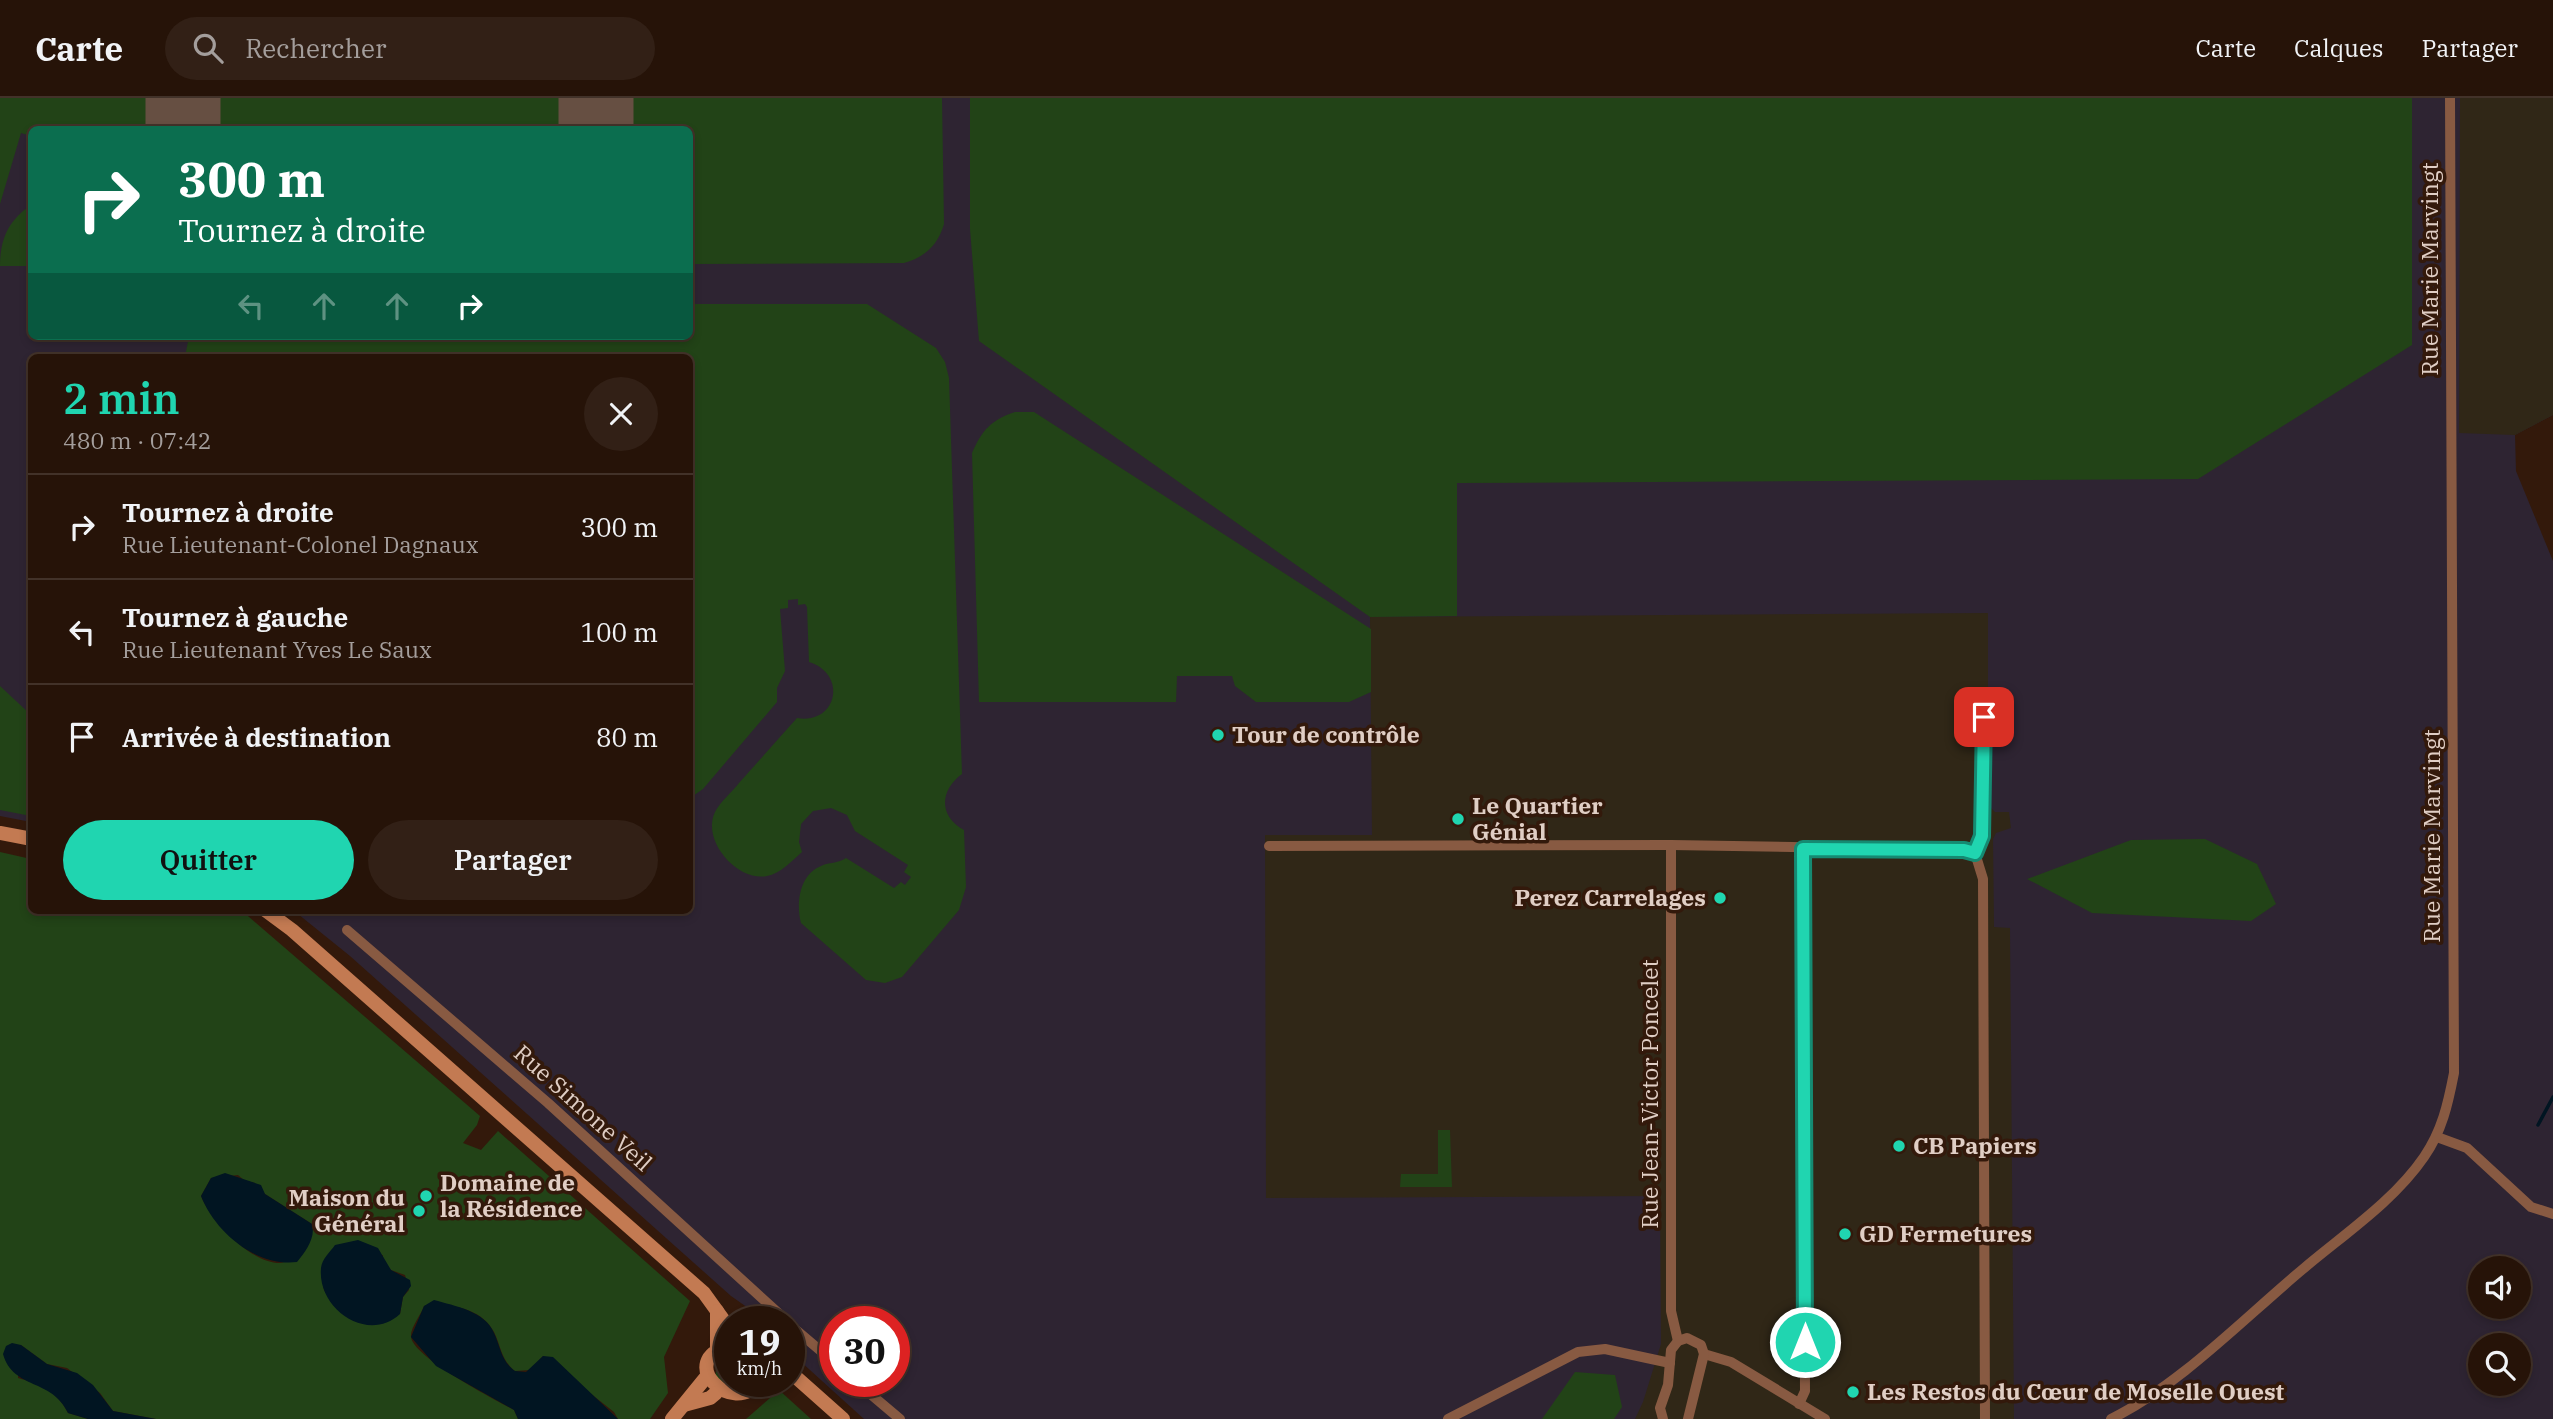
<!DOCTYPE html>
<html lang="fr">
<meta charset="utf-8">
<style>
body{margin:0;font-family:"IBM Plex Serif",serif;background:#322016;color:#f1f3f6;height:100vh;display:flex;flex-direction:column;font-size:26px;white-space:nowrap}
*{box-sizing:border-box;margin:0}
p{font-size:23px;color:#a49e9c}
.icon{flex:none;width:38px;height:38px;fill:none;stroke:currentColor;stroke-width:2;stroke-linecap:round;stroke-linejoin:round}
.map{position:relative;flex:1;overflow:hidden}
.sheet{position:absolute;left:28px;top:256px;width:665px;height:560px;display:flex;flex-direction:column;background:#261308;border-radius:10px;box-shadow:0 4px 10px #0003,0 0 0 2px #423229}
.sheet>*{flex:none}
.guide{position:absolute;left:28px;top:28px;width:665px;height:214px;border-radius:10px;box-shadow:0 4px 10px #0003,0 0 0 2px #423229;background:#0b6e4f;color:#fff;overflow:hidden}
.fabs{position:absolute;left:2468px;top:1158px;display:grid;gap:14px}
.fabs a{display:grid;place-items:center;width:63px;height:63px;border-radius:50%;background:#261308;box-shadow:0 4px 10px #0003,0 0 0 2px #423229;font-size:35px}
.speed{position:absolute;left:714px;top:1208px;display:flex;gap:14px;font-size:35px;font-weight:700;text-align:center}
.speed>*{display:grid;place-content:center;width:91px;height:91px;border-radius:50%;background:#261308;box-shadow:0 4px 10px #0003,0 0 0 2px #423229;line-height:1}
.speed small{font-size:18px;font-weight:400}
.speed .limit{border:10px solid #d22;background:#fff;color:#111}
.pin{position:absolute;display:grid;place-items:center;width:60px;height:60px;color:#fff;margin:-30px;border-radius:14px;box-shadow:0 4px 10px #0006}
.me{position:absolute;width:77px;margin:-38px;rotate:0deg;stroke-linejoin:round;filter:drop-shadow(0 0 5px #0008)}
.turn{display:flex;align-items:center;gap:24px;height:147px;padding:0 35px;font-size:32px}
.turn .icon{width:91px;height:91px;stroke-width:2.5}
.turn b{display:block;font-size:49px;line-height:60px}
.lanes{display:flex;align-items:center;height:66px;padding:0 35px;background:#0003;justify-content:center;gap:35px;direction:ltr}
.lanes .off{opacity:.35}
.round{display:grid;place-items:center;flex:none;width:74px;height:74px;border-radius:37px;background:#322016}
.summary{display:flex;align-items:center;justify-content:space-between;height:119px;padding:0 35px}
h1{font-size:42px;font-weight:600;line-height:52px;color:#20d5b0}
.action{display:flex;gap:14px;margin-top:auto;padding:14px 35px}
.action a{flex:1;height:80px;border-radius:42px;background:#20d5b0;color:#111;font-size:28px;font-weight:600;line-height:80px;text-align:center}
.action a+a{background:#322016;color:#f1f3f6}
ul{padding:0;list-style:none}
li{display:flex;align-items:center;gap:21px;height:105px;padding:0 35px;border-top:2px solid #423229}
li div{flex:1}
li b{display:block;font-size:26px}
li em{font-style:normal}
header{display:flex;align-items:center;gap:42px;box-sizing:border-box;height:98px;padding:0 35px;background:#261308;border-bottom:2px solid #423229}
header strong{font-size:33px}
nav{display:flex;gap:38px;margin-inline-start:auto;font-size:24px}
.search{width:490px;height:63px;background:#322016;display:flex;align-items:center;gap:18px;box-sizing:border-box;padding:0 24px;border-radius:38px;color:#a49e9c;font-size:26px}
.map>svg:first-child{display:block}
</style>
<header>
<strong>Carte</strong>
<div class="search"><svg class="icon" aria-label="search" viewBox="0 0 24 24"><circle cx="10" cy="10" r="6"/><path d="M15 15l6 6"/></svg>Rechercher</div>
<nav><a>Carte</a><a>Calques</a><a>Partager</a></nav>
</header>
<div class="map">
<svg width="2553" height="1321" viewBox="0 0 2553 1321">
<rect width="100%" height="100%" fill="#33190b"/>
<path fill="#2e2432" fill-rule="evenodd" d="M0,0h2553v317l-38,20 1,36 37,90v858h-1689l-75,-68v-30h-33l-5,-11 -20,-14 -381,-340 -57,-46h397v-553h-658l-1,465 -31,-6zM32,32h658v206h-658zM2480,1171h38v38h-38zM835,1223h59v60h-59zM2480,1248h38v38h-38z"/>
<g fill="#302717">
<polygon points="2460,0 2553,0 2553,317 2515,337 2459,335"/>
<polygon points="1988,515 1988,707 1995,714 2009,714 2011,730 1996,735 1993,741 1994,829 2010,830 2014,1321 1635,1321 1643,1304 1661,1246 1660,1098 1266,1100 1265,737 1372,737 1370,519"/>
</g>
<g fill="#224317" fill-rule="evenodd">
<path d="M0,0h942l2,126c-6,21 -19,33 -40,39l-214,1v-134h-658l-1,6 -10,-3 -21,71z"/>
<polygon points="970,0 2412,0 2412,247 2198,381 1457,385 1457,518 1370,519 979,243 970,131"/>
<path d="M31,107v61h-31c0,-27 8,-45 31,-61z"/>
<path d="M690,206h177l69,44 9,14 4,16 13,396c-22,16 -24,42 2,56l2,57 -7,23 -57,67 -17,6 -19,-3 -65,-57c-5,-18 -2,-47 18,-56 8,-5 18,-3 27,-9l48,30 7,-6 4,3 6,-8 -7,-5 4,-7 -53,-34 -8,-16 -16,-7 -18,3 -12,13 -2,18 3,10c-9,8 -22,22 -35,24 -29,6 -66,-35 -52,-64 5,-10 17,-20 24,-29 19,-21 38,-43 58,-65 40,7 51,-44 12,-56l-2,-55 -2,-3 -7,1v-6l-10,1v8l-8,1 5,62 -8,17v14l-74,87 -13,9v-441h-505l4,-21h501z"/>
<path d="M1015,314h19l337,217v63l-22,10h-93l-21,-16 -3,-10h-55l-1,26h-197l-7,-249c10,-23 19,-33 43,-41z"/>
<polygon points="0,588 31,617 31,718 0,712"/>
<polygon points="2205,741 2257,766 2276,806 2251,823 2092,815 2027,781 2131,742"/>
<path d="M0,754l31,7 1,51h209l239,206 -3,9 -14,18 18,7 17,-19 192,170 -26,56 4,36 -18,26h-32l-4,-7 -71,-56 -13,14 -15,1c-14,-11 -14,-25 -21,-39 -13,-25 -46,-29 -70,-26 -3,9 -14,22 -13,31 3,21 83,62 103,73l4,9h-362l-43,-8 -13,-18 -33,-25 -20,-4 -26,-19 -3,33c22,6 40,14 50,35l20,6h-88zM238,1077l7,6 10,2 10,11 47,30 -11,31c-6,3 -14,7 -21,8 -30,0 -69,-42 -79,-67l10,-18zM383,1157v6l8,9 14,5 4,15 -6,7 -3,17 -67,-10 -9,-14 -3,-17z"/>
<polygon points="1438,1032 1450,1032 1452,1089 1400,1089 1401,1076 1438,1076"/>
<polygon points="730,1255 730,1283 750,1283 734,1293 715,1279 719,1261"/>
<polygon points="1575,1274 1615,1277 1622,1309 1614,1321 1542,1321"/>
<polygon points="779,1292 811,1321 746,1321"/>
</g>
<g fill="#011522">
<path d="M225,1075l36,12 4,9 47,30c4,14 -7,28 -15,38 -41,5 -82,-30 -96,-66l10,-18z"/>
<path d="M358,1142l20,8 13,22 19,10 1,6 -8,11 -3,17c-32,30 -83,-5 -79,-46 1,-9 9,-16 14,-23z"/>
<path d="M434,1202c21,6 51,11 60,33 7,15 7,28 21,38l11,1 17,-16 10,1 65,62h-100l-4,-9 -78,-44 -25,-29 13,-31z"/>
<path d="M12,1245l9,2 26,19 30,9 16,12 20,26 43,8h-68l-20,-6c-16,-35 -55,-23 -65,-59l3,-8z"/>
</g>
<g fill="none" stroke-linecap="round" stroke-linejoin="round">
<polyline stroke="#011522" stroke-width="3.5" points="2538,1027 2553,999"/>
<g stroke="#664f42" stroke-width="75">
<polyline points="183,0 183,32"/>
<polyline points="596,0 596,32"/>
</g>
<g stroke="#885a42" stroke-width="10">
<polyline points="1984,619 1981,739 1975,755 1983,781 1985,1321"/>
<polyline points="1671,747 1671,1213 1678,1243"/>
<polyline points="1269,748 1671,747 1964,752 1975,755"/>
<polyline points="347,832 548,1005 787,1223"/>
<polyline points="2437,1039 2467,1050 2531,1109 2553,1116"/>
<polyline points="789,1226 835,1265"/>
<polyline points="1704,1256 1731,1264 1825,1321"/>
<polyline points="855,1283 900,1321"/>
<polyline points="1799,1306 1805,1293 1803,751"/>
<polyline points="1448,1321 1578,1254 1605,1251 1670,1265"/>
<polyline points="1663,1321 1660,1310 1668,1287 1671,1252 1678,1243 1687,1240 1701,1247 1704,1256 1688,1321"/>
<path d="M2111,1321c69,-34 132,-100 192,-150 40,-34 91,-68 121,-112 18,-26 24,-53 30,-84l-4,-975"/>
</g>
<g stroke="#c37a52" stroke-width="14">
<polyline points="0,735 32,741"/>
<polyline points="265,812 292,832 704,1195 730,1231"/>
<path d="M730,1248c-57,14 4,73 29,35"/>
<polyline points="717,1254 717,1213"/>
<polyline points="789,1273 843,1321"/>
<polyline points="684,1307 710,1300 716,1295"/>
<polyline points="672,1321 707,1278"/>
</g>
</g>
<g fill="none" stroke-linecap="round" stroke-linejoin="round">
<defs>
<polyline id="route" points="1805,1244 1803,751 1964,752 1975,755 1982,738 1984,619"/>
</defs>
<use href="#route" stroke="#158a72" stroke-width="18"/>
<use href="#route" stroke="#20d5b0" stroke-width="12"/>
</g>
<g fill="#20d5b0" stroke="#33190b" stroke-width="2.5">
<circle cx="1218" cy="637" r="7"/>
<circle cx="1458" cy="721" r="7"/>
<circle cx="1720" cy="800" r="7"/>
<circle cx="1899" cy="1048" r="7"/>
<circle cx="426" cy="1098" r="7"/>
<circle cx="419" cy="1113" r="7"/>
<circle cx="1845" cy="1136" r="7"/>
<circle cx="1853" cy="1294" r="7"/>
</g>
<g text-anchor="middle" stroke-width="7" stroke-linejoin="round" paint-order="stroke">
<g font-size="23" fill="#e0cec5" stroke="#33190b">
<text transform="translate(2430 171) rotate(-90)" y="8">Rue Marie Marvingt</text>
<text transform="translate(2432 738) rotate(-90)" y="8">Rue Marie Marvingt</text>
<text transform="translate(1650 996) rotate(-90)" y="8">Rue Jean-Victor Poncelet</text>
<text transform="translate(583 1010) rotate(42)" y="8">Rue Simone Veil</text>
</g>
<g font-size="23" font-weight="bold" fill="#e0cec5" stroke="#33190b" text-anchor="start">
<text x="1232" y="645">Tour de contrôle</text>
<text x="1472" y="716">Le Quartier<tspan x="1472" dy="26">Génial</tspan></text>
<text x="1706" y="808" text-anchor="end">Perez Carrelages</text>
<text x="1913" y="1056">CB Papiers</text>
<text x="440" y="1093">Domaine de<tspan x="440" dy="26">la Résidence</tspan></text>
<text x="405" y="1108" text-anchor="end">Maison du<tspan x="405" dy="26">Général</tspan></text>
<text x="1859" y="1144">GD Fermetures</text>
<text x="1867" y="1302">Les Restos du Cœur de Moselle Ouest</text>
</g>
</g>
</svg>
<div class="fabs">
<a><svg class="icon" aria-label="sound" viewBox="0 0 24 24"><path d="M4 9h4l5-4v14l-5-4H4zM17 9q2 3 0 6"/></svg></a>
<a><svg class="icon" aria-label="search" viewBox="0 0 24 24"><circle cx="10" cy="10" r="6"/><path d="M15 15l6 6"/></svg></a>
</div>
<div class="speed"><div>19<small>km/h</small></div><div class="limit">30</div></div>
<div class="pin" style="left:1984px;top:619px;background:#d93025"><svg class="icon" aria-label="arrive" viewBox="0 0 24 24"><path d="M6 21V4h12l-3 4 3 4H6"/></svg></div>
<svg class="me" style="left:1805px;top:1244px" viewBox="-20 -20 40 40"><circle r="17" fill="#20d5b0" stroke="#fff" stroke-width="3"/><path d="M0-11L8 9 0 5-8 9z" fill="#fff"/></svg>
<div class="guide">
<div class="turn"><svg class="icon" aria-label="right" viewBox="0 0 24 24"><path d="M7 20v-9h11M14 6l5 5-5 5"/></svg><div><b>300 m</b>Tournez à droite</div></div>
<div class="lanes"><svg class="icon off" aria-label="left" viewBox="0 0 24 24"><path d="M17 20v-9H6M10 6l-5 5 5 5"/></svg><svg class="icon off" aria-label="ahead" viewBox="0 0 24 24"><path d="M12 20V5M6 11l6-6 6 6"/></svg><svg class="icon off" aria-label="ahead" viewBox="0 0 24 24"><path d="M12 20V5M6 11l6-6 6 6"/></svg><svg class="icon" aria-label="right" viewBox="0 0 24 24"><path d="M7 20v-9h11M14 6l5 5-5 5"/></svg></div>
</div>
<section class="sheet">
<div class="summary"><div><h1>2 min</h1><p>480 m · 07:42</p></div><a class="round"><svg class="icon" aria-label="close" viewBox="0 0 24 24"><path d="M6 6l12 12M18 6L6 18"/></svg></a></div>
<ul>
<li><svg class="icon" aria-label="right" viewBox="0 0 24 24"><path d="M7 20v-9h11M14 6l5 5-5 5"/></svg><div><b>Tournez à droite</b><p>Rue Lieutenant-Colonel Dagnaux</p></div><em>300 m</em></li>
<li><svg class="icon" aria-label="left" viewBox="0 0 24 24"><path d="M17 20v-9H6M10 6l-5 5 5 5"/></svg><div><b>Tournez à gauche</b><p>Rue Lieutenant Yves Le Saux</p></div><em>100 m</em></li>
<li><svg class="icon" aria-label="arrive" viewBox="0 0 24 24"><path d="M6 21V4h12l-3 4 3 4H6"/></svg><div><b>Arrivée à destination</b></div><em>80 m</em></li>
</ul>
<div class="action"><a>Quitter</a><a>Partager</a></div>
</section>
</div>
